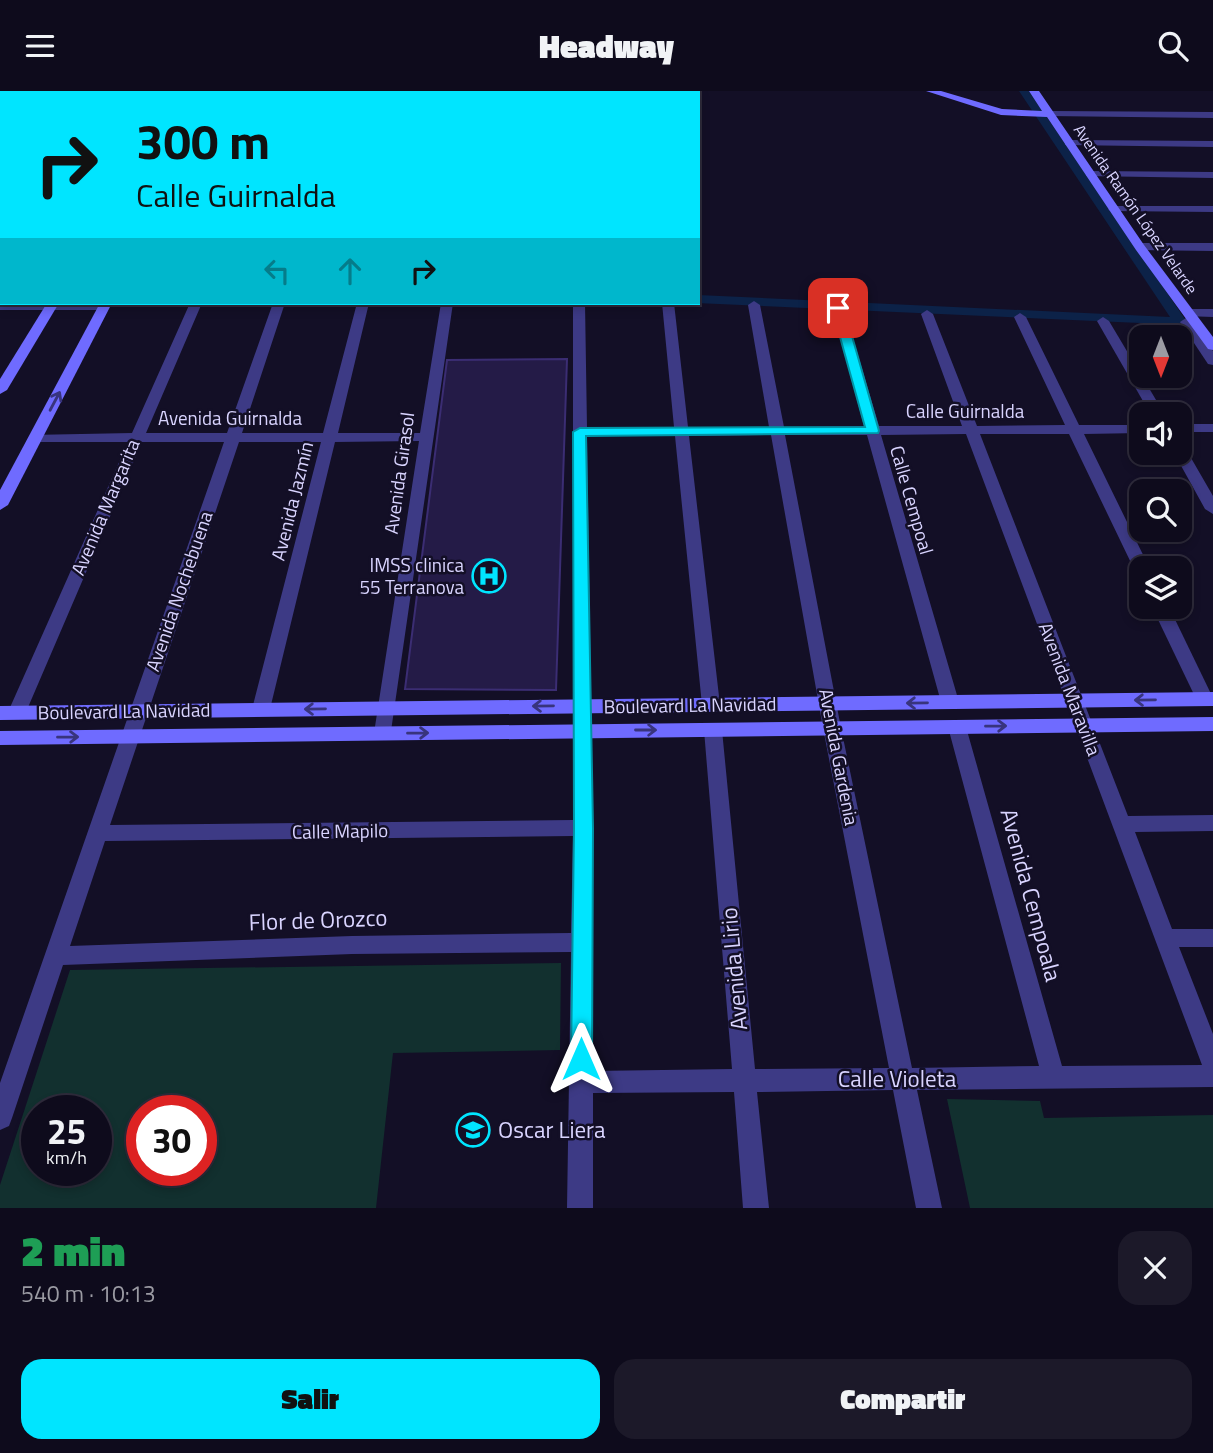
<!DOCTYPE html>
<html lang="es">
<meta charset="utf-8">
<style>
body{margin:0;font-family:"Titillium Web",sans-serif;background:#1c1929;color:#f1f3f6;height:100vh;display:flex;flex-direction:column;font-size:26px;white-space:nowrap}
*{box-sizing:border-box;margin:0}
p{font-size:23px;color:#9b9ba3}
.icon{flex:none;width:38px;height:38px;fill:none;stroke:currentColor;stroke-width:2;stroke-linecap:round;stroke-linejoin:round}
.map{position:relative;height:1117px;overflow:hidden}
.side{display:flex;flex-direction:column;background:#0e0b1c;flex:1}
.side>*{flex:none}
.hud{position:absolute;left:0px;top:0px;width:700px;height:214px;box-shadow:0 4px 10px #0003,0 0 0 2px #2e2b3b;background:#00e5ff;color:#111;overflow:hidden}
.needle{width:46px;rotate:180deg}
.buttons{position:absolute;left:1129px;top:234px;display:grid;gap:14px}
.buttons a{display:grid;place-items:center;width:63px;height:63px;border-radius:14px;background:#0e0b1c;box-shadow:0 4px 10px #0003,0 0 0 2px #2e2b3b;font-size:35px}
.speed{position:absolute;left:21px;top:1004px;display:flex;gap:14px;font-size:35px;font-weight:700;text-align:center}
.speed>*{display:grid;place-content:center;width:91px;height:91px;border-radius:50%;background:#0e0b1c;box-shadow:0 4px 10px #0003,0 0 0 2px #2e2b3b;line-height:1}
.speed small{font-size:18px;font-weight:400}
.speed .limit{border:10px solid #d22;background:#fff;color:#111}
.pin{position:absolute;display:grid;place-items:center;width:60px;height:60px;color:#fff;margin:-30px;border-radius:14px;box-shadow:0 4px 10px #0006}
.me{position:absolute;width:77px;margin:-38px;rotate:0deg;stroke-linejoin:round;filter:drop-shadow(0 0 5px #0008)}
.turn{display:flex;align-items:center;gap:24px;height:147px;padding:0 21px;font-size:32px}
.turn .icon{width:91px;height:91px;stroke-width:2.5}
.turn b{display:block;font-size:49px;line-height:60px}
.lanes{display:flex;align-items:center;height:66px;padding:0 21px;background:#0003;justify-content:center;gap:35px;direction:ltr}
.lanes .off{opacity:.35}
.round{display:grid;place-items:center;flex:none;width:74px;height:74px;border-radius:21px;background:#1c1929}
.head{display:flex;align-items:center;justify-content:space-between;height:119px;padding:0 21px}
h1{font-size:42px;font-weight:800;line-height:52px;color:#1e9e55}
.button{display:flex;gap:14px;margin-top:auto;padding:14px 21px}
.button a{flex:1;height:80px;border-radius:21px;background:#00e5ff;color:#111;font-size:28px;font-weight:800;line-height:80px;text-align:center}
.button a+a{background:#1c1929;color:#f1f3f6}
header{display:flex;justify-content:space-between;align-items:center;height:91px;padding:0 21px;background:#0e0b1c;font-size:32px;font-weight:800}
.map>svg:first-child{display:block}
</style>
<header><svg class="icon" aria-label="menu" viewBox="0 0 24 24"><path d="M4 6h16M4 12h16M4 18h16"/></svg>Headway<svg class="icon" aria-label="search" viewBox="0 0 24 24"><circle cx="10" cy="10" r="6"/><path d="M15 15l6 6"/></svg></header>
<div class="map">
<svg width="1213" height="1117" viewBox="0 0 1213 1117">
<rect width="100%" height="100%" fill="#130f26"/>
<g fill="#12302f" fill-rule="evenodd">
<path d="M561,872l-1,87 -167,3 -17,155h-376v-23l70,-215zM37,1020h59v60h-59zM142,1020h59v60h-59z"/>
<polygon points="947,1008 1040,1010 1044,1027 1213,1024 1213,1117 970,1117"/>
</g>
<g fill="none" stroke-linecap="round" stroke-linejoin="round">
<polygon fill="#0c2248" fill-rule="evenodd" points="1019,0 1029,0 1187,231 1185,234 696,212 698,204 1170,226"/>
</g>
<polygon fill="#241b47" stroke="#3b2d73" stroke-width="2" points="567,268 556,599 405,598 447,269"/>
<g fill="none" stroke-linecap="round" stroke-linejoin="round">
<g fill="#3d3a85" fill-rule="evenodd">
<rect x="0" y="5" width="2" height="6"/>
<polygon points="1052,20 1213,21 1213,27 1048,25 1048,21"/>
<polygon points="1069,49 1213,50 1213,56 1065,54 1065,50"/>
<polygon points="1090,80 1213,81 1213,87 1086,85 1086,81"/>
<polygon points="0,99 2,99 0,107"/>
<rect x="0" y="114" width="2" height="6"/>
<polygon points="1114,115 1213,115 1213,121 1110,120 1108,118"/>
<polygon points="1140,152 1213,152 1213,160 1136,159 1136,153"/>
<path d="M754,210l6,4 24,122 80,-1 -32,-118 6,-4 6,4 35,118h83l-41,-112 6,-4 6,4 44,112 88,-1 -51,-108 6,-4 6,4 53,108h62v8l-57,1 66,135h-9v5l-7,-5 -65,-135h-89l148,382 85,-1v16l-78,1 37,97h41v18h-34l34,87v53l-296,3 25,118h-26l-23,-118 -136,2 12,116h-26l-9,-116 -141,1v115h-26l4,-256 -219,2 -289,11 -51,153 -3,8 -9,4v-47l224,-641h-82l-116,270 -3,5h-12l-3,-5 120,-270h-93l-5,-1 -2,-3 2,-3 102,-2 58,-130h12l-56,130h81l46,-130h12l-43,130h81l34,-130h12l-31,130h82l21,-130h12l-63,435h-14l-2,-5 45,-292 -84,1 -65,267 -3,5h-12l-3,-5 69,-267h-82l-129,383 463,-5v-517h12l2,125 87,-1 -12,-124h12l14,124h81l-21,-122zM966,343l236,631 -140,1 -96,-339 -2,-5h-14l-2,5 91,339 -127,2 -71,-340 -56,-293h82l74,267 3,5h12l3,-5 -78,-267zM771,344l52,293 66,340 -134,1 -33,-339 -2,-5h-14l-2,5 28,339 -139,2v-243l-6,-392h88l27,269 3,5h12l3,-5 -31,-269zM573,745l-2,97 -219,3 -282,10 35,-105z"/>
<polygon points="0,211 107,212 111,215 105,219 0,219"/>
<polygon points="1190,218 1213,218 1213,226 1185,225 1184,222"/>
<polygon points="1103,226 1109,230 1165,324 1151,324 1097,230"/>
<polygon points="1186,227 1191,228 1213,260 1213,274 1208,273 1180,231"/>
<rect x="1180" y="333" width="33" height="8"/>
<polygon points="1180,356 1187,360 1213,405 1213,423 1205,418 1174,362 1180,362"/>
<polygon points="1152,516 1169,516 1213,607 1211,614 1199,614"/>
</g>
<g fill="#6f6bff" fill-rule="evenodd">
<polygon points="173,0 183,0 172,2"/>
<polygon points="213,0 223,0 212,2"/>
<polygon points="926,0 941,0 1002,18 1042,20 1029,0 1039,0 1144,154 1213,246 1213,259 1208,258 1136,159 1047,26 1001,24"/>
<polygon points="47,212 59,212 7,299 0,303 0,288"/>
<polygon points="100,212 112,212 8,414 0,419 0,399"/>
<polygon points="1213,601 1213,615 0,629 0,615"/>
<polygon points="1213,626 1213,640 0,654 0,640"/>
</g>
</g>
<defs><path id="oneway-shaft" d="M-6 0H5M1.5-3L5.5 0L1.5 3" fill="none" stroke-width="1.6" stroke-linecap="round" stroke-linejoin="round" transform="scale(1.75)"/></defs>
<g stroke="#38347d">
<use href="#oneway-shaft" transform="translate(55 310) rotate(-62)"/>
<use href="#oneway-shaft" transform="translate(1145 609) rotate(179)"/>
<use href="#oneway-shaft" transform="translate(917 612) rotate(179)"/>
<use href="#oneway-shaft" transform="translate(543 615) rotate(179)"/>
<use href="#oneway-shaft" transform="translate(315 618) rotate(179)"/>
<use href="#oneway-shaft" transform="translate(996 635) rotate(-1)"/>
<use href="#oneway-shaft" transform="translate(646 639)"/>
<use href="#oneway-shaft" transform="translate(418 642) rotate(-1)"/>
<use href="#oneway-shaft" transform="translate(68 646) rotate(-1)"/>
</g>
<polygon fill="#00e5ff" stroke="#0095a6" stroke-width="2" points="838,214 844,217 879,340 878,342 586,345 593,737 592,968 589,975 581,978 574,975 571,968 574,737 573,341 580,337 865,336 832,217"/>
<defs>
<symbol id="hospital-ring" viewBox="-11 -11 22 22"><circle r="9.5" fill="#130f26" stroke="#00e5ff" stroke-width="1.5"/><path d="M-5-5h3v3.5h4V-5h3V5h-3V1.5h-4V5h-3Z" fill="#00e5ff"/></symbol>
<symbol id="school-ring" viewBox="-11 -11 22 22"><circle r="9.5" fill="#130f26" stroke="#00e5ff" stroke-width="1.5"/><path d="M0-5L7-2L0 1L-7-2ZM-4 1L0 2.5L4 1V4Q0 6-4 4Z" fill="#00e5ff"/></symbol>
</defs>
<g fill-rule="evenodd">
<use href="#hospital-ring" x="470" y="466" width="38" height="38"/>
<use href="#school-ring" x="454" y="1020" width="38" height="38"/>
</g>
<g text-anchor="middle" stroke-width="5" stroke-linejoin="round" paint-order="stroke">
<g font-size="16" fill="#d9d4ff" stroke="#130f26">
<text transform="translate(1136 118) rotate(55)" y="6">Avenida Ramón López Velarde</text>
</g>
<g font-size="19" fill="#d9d4ff" stroke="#130f26">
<text x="965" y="327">Calle Guirnalda</text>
<text x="230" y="334">Avenida Guirnalda</text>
<text transform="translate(399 382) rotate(-82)" y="7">Avenida Girasol</text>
<text transform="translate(912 409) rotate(74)" y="7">Calle Cempoal</text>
<text transform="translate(292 410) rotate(-76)" y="7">Avenida Jazmín</text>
<text transform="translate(105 416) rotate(-67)" y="7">Avenida Margarita</text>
<text transform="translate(179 500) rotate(-71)" y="7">Avenida Nochebuena</text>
<text transform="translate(1070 598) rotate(69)" y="7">Avenida Maravilla</text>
<text transform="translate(690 614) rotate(-1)" y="7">Boulevard La Navidad</text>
<text transform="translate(124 620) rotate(-1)" y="7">Boulevard La Navidad</text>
<text transform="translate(839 666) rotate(79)" y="7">Avenida Gardenia</text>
<text transform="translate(340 740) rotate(-1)" y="7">Calle Mapilo</text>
</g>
<g font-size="19" fill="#d9d4ff" stroke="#130f26" text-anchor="end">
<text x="464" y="481">IMSS clinica<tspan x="464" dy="22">55 Terranova</tspan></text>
</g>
<g font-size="23" fill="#d9d4ff" stroke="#130f26">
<text transform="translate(1031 804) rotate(75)" y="8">Avenida Cempoala</text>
<text transform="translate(318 829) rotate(-2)" y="8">Flor de Orozco</text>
<text transform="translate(734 878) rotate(-95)" y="8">Avenida Lirio</text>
<text x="897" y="996">Calle Violeta</text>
</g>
<g font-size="23" fill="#d9d4ff" stroke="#130f26" text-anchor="start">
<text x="498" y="1047">Oscar Liera</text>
</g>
</g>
</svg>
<div class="buttons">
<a><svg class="needle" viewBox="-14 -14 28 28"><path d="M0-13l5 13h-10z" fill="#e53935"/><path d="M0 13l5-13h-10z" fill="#9b9ba3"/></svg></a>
<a><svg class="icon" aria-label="sound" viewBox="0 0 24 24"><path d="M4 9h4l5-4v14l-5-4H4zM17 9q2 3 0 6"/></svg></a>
<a><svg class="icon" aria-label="search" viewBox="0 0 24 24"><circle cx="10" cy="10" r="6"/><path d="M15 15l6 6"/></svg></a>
<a><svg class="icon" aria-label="layers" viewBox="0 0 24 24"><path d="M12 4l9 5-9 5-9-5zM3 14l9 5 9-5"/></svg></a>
</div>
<div class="speed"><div>25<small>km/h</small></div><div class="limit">30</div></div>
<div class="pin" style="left:838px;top:217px;background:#d93025"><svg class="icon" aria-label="arrive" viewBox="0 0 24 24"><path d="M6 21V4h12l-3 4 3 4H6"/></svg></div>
<svg class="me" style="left:581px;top:968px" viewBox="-20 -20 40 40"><path d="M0-17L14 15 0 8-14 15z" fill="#00e5ff" stroke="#fff" stroke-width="4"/></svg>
<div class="hud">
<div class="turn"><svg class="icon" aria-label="right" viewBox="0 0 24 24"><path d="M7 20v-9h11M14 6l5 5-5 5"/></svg><div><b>300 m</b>Calle Guirnalda</div></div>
<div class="lanes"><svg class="icon off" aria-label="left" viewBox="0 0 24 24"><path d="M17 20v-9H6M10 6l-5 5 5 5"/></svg><svg class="icon off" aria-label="ahead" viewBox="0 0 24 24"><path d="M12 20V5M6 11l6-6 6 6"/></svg><svg class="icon" aria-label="right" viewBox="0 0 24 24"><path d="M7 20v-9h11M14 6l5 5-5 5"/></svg></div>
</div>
</div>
<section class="side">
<div class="head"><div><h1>2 min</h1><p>540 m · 10:13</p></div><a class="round"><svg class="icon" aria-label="close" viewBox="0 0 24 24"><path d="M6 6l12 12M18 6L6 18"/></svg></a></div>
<div class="button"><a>Salir</a><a>Compartir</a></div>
</section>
